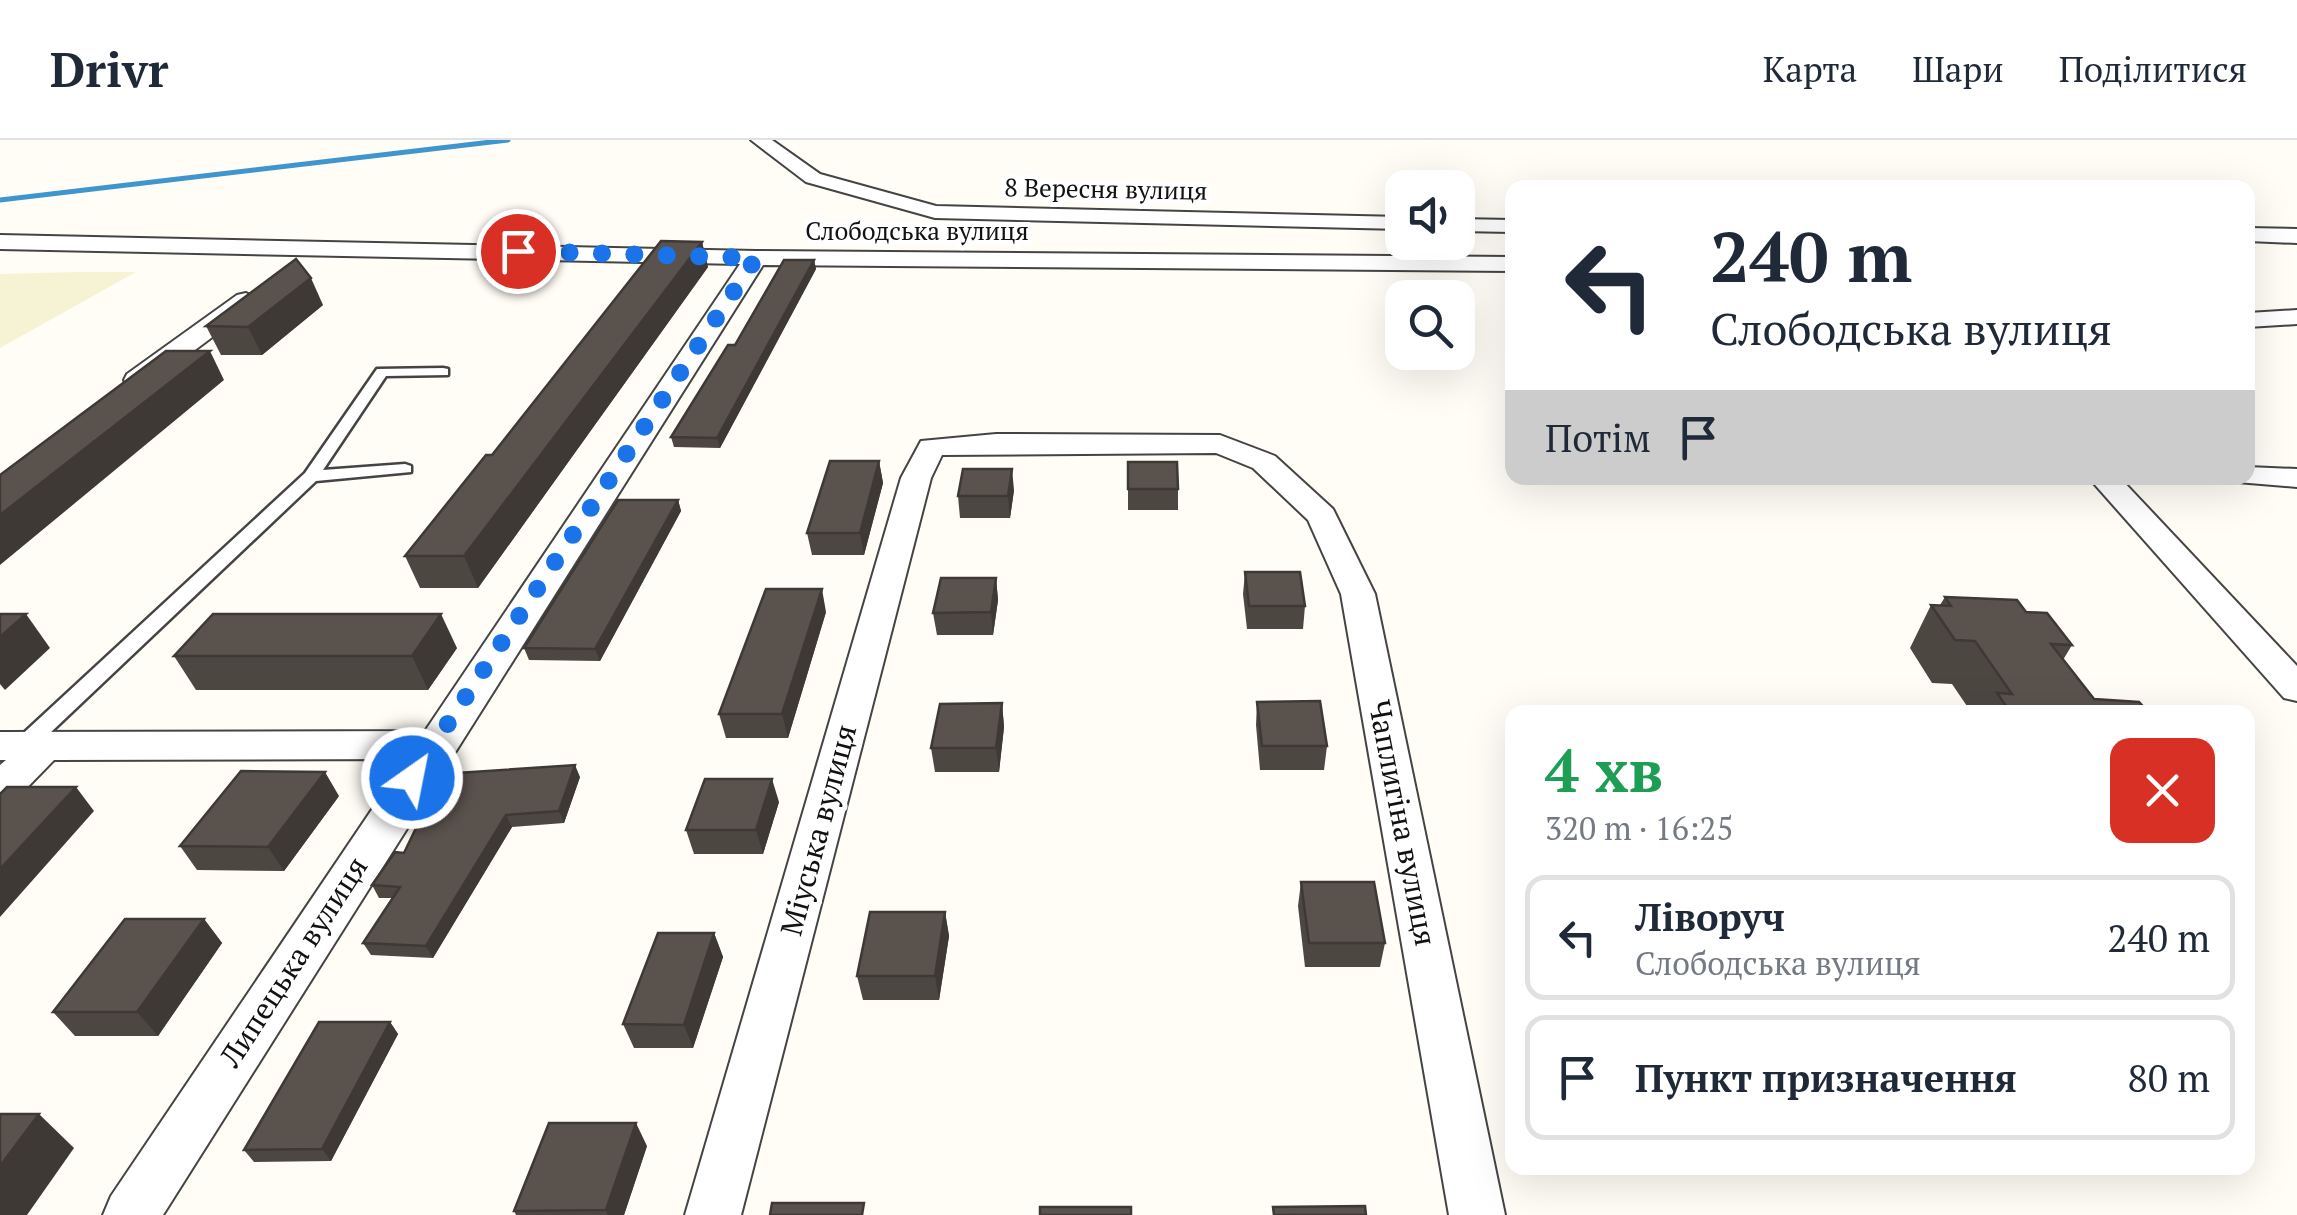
<!DOCTYPE html>
<html lang="uk">
<meta charset="utf-8">
<style>
body{margin:0;font-family:"PT Serif",serif;background:#f2f2f3;color:#1f2937;height:100vh;display:flex;flex-direction:column;font-size:38px;white-space:nowrap}
*{box-sizing:border-box;margin:0}
p{font-size:32px;color:#747a83}
.icon{flex:none;width:55px;height:55px;fill:none;stroke:currentColor;stroke-width:2;stroke-linecap:round;stroke-linejoin:round}
.map{position:relative;flex:1;overflow:hidden}
.details{position:absolute;left:1505px;top:565px;width:750px;height:470px;display:flex;flex-direction:column;background:#fff;border-radius:20px;box-shadow:0 10px 40px #0002}
.details>*{flex:none}
.hud{position:absolute;left:1505px;top:40px;width:750px;height:305px;border-radius:20px;box-shadow:0 10px 40px #0002;background:#fff;color:#1f2937;overflow:hidden}
.fabs{position:absolute;left:1385px;top:30px;display:grid;gap:20px}
.fabs a{display:grid;place-items:center;width:90px;height:90px;border-radius:20px;background:#fff;box-shadow:0 10px 40px #0002;font-size:50px}
.pin{position:absolute;display:grid;place-items:center;width:85px;height:85px;color:#fff;margin:-42px;border:5px solid #fff;border-radius:50%;box-shadow:0 2px 10px #0007}
.me{position:absolute;width:110px;margin:-55px;rotate:33deg;stroke-linejoin:round;filter:drop-shadow(0 0 8px #0008)}
.turn{display:flex;align-items:center;gap:35px;height:210px;padding:0 40px;font-size:45px}
.turn .icon{width:130px;height:130px;stroke-width:2.5}
.turn b{display:block;font-size:70px;line-height:85px}
.then{display:flex;align-items:center;height:95px;padding:0 40px;background:#0003;gap:20px;font-size:38px}
.round{display:grid;place-items:center;flex:none;width:105px;height:105px;border-radius:20px;background:#f2f2f3}
.summary{display:flex;align-items:center;justify-content:space-between;height:170px;padding:0 40px}
h1{font-size:60px;font-weight:700;line-height:75px;color:#1e9e55}
ul{padding:0;list-style:none}
li{display:flex;align-items:center;gap:30px;height:125px;margin:0 20px 15px;padding:0 20px;border:5px solid #e0e1e3;border-radius:20px}
li div{flex:1}
li b{display:block;font-size:38px}
li em{font-style:normal}
header{display:flex;align-items:center;gap:60px;box-sizing:border-box;height:140px;padding:0 50px;background:#fff;border-bottom:2px solid #e0e1e3}
header strong{font-size:48px}
nav{display:flex;gap:55px;margin-inline-start:auto;font-size:35px}
.map>svg:first-child{display:block}
</style>
<header>
<strong>Drivr</strong>
<nav><a>Карта</a><a>Шари</a><a>Поділитися</a></nav>
</header>
<div class="map">
<svg width="2297" height="1075" viewBox="0 0 2297 1075">
<rect width="100%" height="100%" fill="#fffdf5"/>
<polygon fill="#f6f3d4" points="75,132 136,132 0,208 0,134"/>
<g fill="none" stroke-linecap="round" stroke-linejoin="round">
<polyline stroke="#3f96cf" stroke-width="5" points="0,60 508,0"/>
<defs>
<polygon id="lane" points="443,228 448,229 448,235 386,236 323,330 405,324 411,326 411,332 316,341 31,611 15,611 12,606 15,601 305,333 377,229"/>
<g id="street">
<polygon points="751,0 772,0 820,34 936,66 1402,77 1402,89 935,78 806,42"/>
<polygon points="1458,79 1512,80 1512,92 1458,91"/>
<polygon points="2248,88 2297,89 2297,103 2248,101"/>
<polygon points="0,95 756,111 1512,117 1512,131 763,125 163,1075 103,1075 111,1056 406,619 54,620 15,660 0,665 0,625 6,620 0,620 0,592 425,591 740,124 0,109"/>
<polygon points="246,153 258,160 255,165 147,246 127,246 124,240 127,234 237,155"/>
<polygon points="2297,170 2297,184 2248,187 2248,173"/>
<polygon points="996,294 1220,295 1275,316 1333,369 1375,454 1505,1075 1449,1075 1341,454 1308,380 1253,328 1216,313 942,315 931,338 741,1075 685,1075 901,338 921,301"/>
<polygon points="2248,327 2297,329 2297,347 2237,342 2234,338 2248,338"/>
<polygon points="2089,338 2120,338 2297,526 2297,561 2284,558"/>
</g>
</defs>
<use href="#lane" stroke="#444" stroke-width="5"/>
<use href="#street" stroke="#444" stroke-width="4"/>
<use href="#lane" fill="#fff" fill-rule="evenodd"/>
<use href="#street" fill="#fff" fill-rule="evenodd"/>
</g>
<g fill="#4d4742">
<polygon points="702,102 708,127 478,448 420,448 405,416 492,315"/>
<polygon points="814,120 816,129 720,308 674,307 671,297 735,205"/>
<polygon points="323,165 262,215 221,215 206,186"/>
<polygon points="879,321 883,343 864,415 812,415 807,393"/>
<polygon points="1128,322 1178,349 1178,370 1128,370"/>
<polygon points="1014,350 1010,378 960,378 958,356"/>
<polygon points="678,360 681,371 600,521 529,520 524,508"/>
<polygon points="1245,432 1305,466 1303,489 1247,489 1243,454"/>
<polygon points="996,438 998,460 993,495 937,495 933,473"/>
<polygon points="1945,457 2026,472 2072,505 2063,520 2094,559 2148,572 1971,572 1952,544 1932,543 1910,508 1931,465 1940,465"/>
<polygon points="826,472 788,598 726,598 719,574"/>
<polygon points="457,508 428,550 196,550 174,516"/>
<polygon points="1257,562 1327,606 1324,630 1260,630 1256,585"/>
<polygon points="1002,563 1004,587 999,632 935,632 931,608"/>
<polygon points="580,637 564,683 512,687 433,818 371,815 363,803 393,758 379,758 372,745 404,713"/>
<polygon points="339,656 284,731 197,730 180,706"/>
<polygon points="779,662 763,714 694,714 686,690"/>
<polygon points="1301,742 1385,803 1380,827 1305,827 1298,766"/>
<polygon points="945,772 949,796 939,860 863,860 857,836"/>
<polygon points="204,779 222,803 158,896 75,896 53,872"/>
<polygon points="714,793 723,817 693,908 634,908 623,884"/>
<polygon points="390,882 398,894 331,1021 254,1022 244,1010"/>
<polygon points="647,1006 624,1075 516,1075 514,1071"/>
</g>
<g fill="#3f3936">
<polygon points="702,102 708,127 478,448 464,416"/>
<polygon points="814,120 816,129 720,308 717,298"/>
<polygon points="311,138 323,165 262,215 248,187"/>
<polygon points="210,211 224,240 0,425 0,375"/>
<polygon points="879,321 883,343 864,415 860,393"/>
<polygon points="1012,329 1014,350 1010,378 1008,356"/>
<polygon points="678,360 681,371 600,521 595,509"/>
<polygon points="996,438 998,460 993,495 991,472"/>
<polygon points="822,449 826,472 788,598 782,574"/>
<polygon points="26,474 50,508 5,550 0,544 0,497"/>
<polygon points="441,474 457,508 428,550 412,516"/>
<polygon points="1002,563 1004,587 999,632 996,608"/>
<polygon points="575,625 580,637 564,683 559,671"/>
<polygon points="325,632 339,656 284,731 268,707"/>
<polygon points="772,639 779,662 763,714 756,690"/>
<polygon points="76,647 94,671 0,777 0,729"/>
<polygon points="506,675 512,687 433,818 426,806"/>
<polygon points="945,772 949,796 939,860 935,836"/>
<polygon points="204,779 222,803 158,896 137,872"/>
<polygon points="714,793 723,817 693,908 684,885"/>
<polygon points="390,882 398,894 331,1021 322,1009"/>
<polygon points="39,974 74,1008 27,1075 0,1075 0,1026"/>
<polygon points="636,983 647,1006 624,1075 608,1075 606,1070"/>
</g>
<g fill="#5a524d" stroke="#3f3936" stroke-width="2.5">
<polygon points="661,101 702,102 464,416 405,416 486,315 492,315"/>
<polygon points="296,119 311,138 248,187 206,186"/>
<polygon points="784,120 814,120 717,298 671,297 728,205 735,205"/>
<polygon points="166,211 210,211 0,375 0,335"/>
<polygon points="830,321 879,321 860,393 807,393"/>
<polygon points="1128,322 1177,322 1178,349 1128,349"/>
<polygon points="963,329 1012,329 1008,356 958,356"/>
<polygon points="618,360 678,360 595,509 524,508"/>
<polygon points="1245,432 1300,432 1305,466 1249,466"/>
<polygon points="941,438 996,438 991,472 933,473"/>
<polygon points="766,449 822,449 782,574 719,574"/>
<polygon points="1945,457 2017,460 2026,472 2047,473 2072,505 2051,504 2094,559 2139,562 2148,572 2010,572 1997,553 2012,554 1975,501 1955,500 1931,465 1951,466"/>
<polygon points="0,474 26,474 0,497"/>
<polygon points="213,474 441,474 412,516 174,516"/>
<polygon points="1320,561 1327,606 1262,606 1257,562"/>
<polygon points="1002,563 996,608 931,608 940,564"/>
<polygon points="575,625 559,671 506,675 426,806 363,803 400,747 372,745 395,712 404,713 442,634"/>
<polygon points="241,631 325,632 268,707 180,706"/>
<polygon points="705,639 772,639 756,690 686,690"/>
<polygon points="7,647 76,647 0,729 0,654"/>
<polygon points="1301,742 1374,742 1385,803 1309,803"/>
<polygon points="870,772 945,772 935,836 857,836"/>
<polygon points="125,779 204,779 137,872 53,872"/>
<polygon points="658,793 714,793 684,885 623,884"/>
<polygon points="319,882 390,882 322,1009 244,1010"/>
<polygon points="0,974 39,974 0,1026"/>
<polygon points="549,983 636,983 606,1070 514,1071"/>
<polygon points="772,1063 864,1063 862,1075 770,1075"/>
<polygon points="1365,1066 1366,1075 1274,1075 1273,1067"/>
<rect x="1040" y="1067" width="91" height="8"/>
</g>
<g fill="none" stroke-linecap="round" stroke-linejoin="round">
<polyline stroke="#1a73e8" stroke-width="18" stroke-dasharray="0 32.4" points="412,638 756,118 518,111"/>
</g>
<g text-anchor="middle" stroke-width="10" stroke-linejoin="round" paint-order="stroke">
<g font-size="25" fill="#111" stroke="#fff">
<text transform="translate(1106 49) rotate(1)" y="9">8 Вересня вулиця</text>
<text x="917" y="100">Слободська вулиця</text>
</g>
<g font-size="30" fill="#111" stroke="#fff">
<text transform="translate(1402 683) rotate(79)" y="10">Чаплигіна вулиця</text>
<text transform="translate(819 690) rotate(-75)" y="10">Міуська вулиця</text>
<text transform="translate(294 822) rotate(-57)" y="10">Липецька вулиця</text>
</g>
</g>
</svg>
<div class="fabs">
<a><svg class="icon" aria-label="sound" viewBox="0 0 24 24"><path d="M4 9h4l5-4v14l-5-4H4zM17 9q2 3 0 6"/></svg></a>
<a><svg class="icon" aria-label="search" viewBox="0 0 24 24"><circle cx="10" cy="10" r="6"/><path d="M15 15l6 6"/></svg></a>
</div>
<div class="pin" style="left:518px;top:111px;background:#d93025"><svg class="icon" aria-label="arrive" viewBox="0 0 24 24"><path d="M6 21V4h12l-3 4 3 4H6"/></svg></div>
<svg class="me" style="left:412px;top:638px" viewBox="-20 -20 40 40"><circle r="17" fill="#1a73e8" stroke="#fff" stroke-width="3"/><path d="M0-11L8 9 0 5-8 9z" fill="#fff"/></svg>
<div class="hud">
<div class="turn"><svg class="icon" aria-label="left" viewBox="0 0 24 24"><path d="M17 20v-9H6M10 6l-5 5 5 5"/></svg><div><b>240 m</b>Слободська вулиця</div></div>
<div class="then">Потім<svg class="icon" aria-label="arrive" viewBox="0 0 24 24"><path d="M6 21V4h12l-3 4 3 4H6"/></svg></div>
</div>
<section class="details">
<div class="summary"><div><h1>4 хв</h1><p>320 m · 16:25</p></div><a class="round" style="background:#d93025;color:#fff"><svg class="icon" aria-label="close" viewBox="0 0 24 24"><path d="M6 6l12 12M18 6L6 18"/></svg></a></div>
<ul>
<li><svg class="icon" aria-label="left" viewBox="0 0 24 24"><path d="M17 20v-9H6M10 6l-5 5 5 5"/></svg><div><b>Ліворуч</b><p>Слободська вулиця</p></div><em>240 m</em></li>
<li><svg class="icon" aria-label="arrive" viewBox="0 0 24 24"><path d="M6 21V4h12l-3 4 3 4H6"/></svg><div><b>Пункт призначення</b></div><em>80 m</em></li>
</ul>
</section>
</div>
